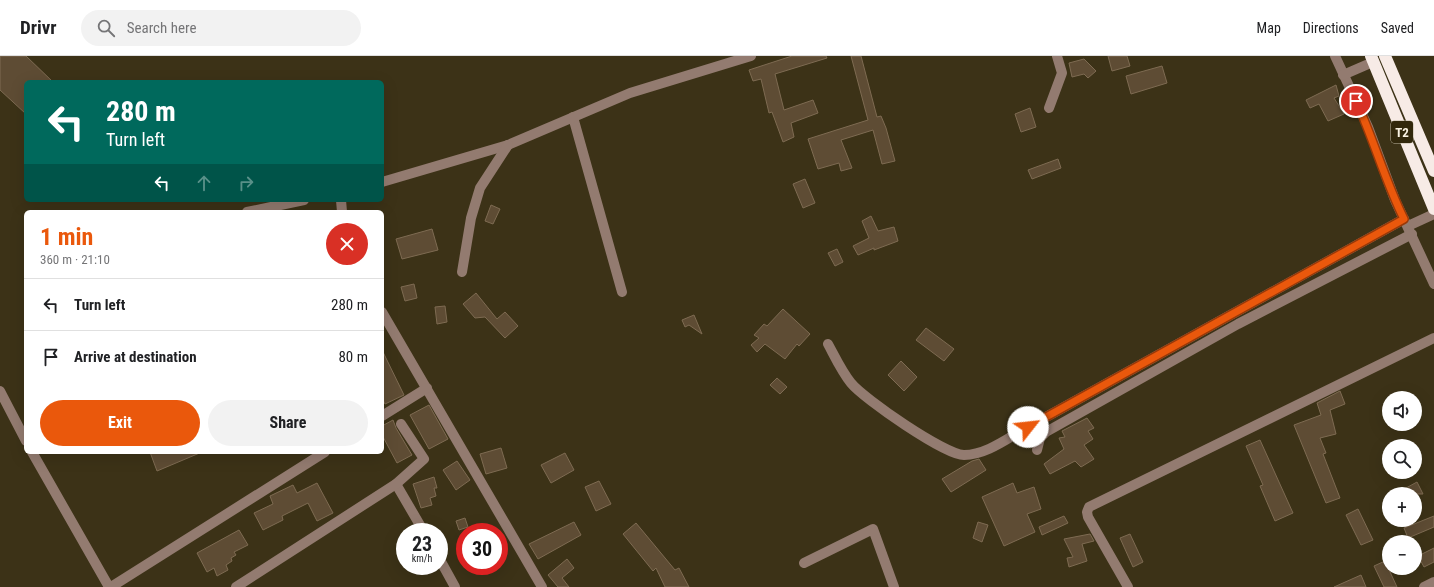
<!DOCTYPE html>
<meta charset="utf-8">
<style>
body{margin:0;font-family:"Roboto Condensed",sans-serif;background:#f2f2f2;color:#202124;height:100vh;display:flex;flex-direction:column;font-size:15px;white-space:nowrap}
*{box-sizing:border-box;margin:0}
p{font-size:13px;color:#757577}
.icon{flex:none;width:22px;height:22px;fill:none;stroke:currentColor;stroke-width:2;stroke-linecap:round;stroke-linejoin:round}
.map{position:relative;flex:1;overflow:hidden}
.details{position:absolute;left:24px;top:154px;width:360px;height:244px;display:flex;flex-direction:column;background:#fff;border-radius:6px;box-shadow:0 4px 16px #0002}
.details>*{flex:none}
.guide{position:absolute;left:24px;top:24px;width:360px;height:122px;border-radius:6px;box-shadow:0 4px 16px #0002;background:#00695c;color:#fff;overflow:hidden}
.buttons{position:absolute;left:1382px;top:335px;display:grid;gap:8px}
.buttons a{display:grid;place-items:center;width:40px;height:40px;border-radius:50%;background:#fff;box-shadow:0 4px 16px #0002;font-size:20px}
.speed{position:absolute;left:396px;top:467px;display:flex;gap:8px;font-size:20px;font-weight:700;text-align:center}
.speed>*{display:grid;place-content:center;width:52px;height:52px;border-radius:50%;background:#fff;box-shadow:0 4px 16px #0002;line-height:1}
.speed small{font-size:10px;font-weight:400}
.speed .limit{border:6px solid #d22;background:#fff;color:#111}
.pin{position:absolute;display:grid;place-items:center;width:34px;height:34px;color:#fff;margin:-17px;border:2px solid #fff;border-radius:50%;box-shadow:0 1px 4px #0007}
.me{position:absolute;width:44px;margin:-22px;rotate:61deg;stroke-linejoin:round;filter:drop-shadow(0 0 3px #0008)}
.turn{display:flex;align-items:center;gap:14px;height:84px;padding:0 16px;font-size:18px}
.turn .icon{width:52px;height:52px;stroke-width:2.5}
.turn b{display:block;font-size:28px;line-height:34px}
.lanes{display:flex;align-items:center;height:38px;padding:0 16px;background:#0003;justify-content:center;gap:20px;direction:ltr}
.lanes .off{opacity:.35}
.round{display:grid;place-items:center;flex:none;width:42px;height:42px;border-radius:21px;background:#f2f2f2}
.headline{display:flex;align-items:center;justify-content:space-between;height:68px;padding:0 16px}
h1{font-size:24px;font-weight:700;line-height:30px;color:#ea580c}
.cta{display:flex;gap:8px;margin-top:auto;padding:8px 16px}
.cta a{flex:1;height:46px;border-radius:24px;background:#ea580c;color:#fff;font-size:16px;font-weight:700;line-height:46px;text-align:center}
.cta a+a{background:#f2f2f2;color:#202124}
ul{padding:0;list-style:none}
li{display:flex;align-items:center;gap:12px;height:52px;padding:0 16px;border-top:1px solid #e0e0e0}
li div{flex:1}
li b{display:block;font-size:15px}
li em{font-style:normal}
header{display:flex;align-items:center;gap:24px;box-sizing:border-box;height:56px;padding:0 20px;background:#fff;border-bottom:1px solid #e0e0e0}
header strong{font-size:19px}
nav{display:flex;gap:22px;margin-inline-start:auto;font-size:14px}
.search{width:280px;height:36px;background:#f2f2f2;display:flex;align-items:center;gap:10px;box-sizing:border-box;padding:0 14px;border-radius:22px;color:#757577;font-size:15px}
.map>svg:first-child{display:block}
</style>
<header>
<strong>Drivr</strong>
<div class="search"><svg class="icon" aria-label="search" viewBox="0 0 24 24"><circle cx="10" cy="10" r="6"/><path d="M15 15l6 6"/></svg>Search here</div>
<nav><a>Map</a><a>Directions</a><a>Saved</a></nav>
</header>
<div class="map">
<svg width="1434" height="531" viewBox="0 0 1434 531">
<rect width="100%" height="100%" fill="#3c3217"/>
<g fill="#5e4c34" stroke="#7e6b52">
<polygon points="0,0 26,0 53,26 26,26 26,58 0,34"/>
<polygon points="792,0 826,0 827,2 775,18 784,54 813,44 818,57 791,67 794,81 783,86 772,56 769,57 761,23 753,25 749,14"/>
<polygon points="851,0 861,0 877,61 881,60 886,72 895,105 882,108 873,74 841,84 852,112 841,115 839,107 818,113 808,83 868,64"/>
<polygon points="1108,0 1127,0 1130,10 1112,15"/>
<polygon points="1084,3 1096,15 1088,22 1084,18 1072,21 1069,7"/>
<polygon points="1162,10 1167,27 1131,38 1126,20"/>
<polygon points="1336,29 1339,40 1334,42 1344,58 1328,65 1319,48 1310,52 1306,44"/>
<polygon points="1030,52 1036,71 1021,76 1015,58"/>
<polygon points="1058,103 1061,112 1032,123 1028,114"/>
<polygon points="805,123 815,147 803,152 793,128"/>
<polygon points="491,149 500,153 493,168 485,165"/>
<polygon points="871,160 878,175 894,171 898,185 874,194 874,192 858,199 853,190 869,182 862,165"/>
<polygon points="432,173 438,194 402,203 396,183"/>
<polygon points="837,193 843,206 835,210 828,197"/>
<polygon points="414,228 417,242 405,245 401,231"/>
<polygon points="476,237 497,263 505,256 518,270 505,282 485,261 475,262 463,248"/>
<polygon points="445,250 447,266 437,268 435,251"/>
<polygon points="783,253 810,278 799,290 797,288 785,303 765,288 757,296 751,289 759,282 754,279 764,268 767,270"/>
<polygon points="694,259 702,278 689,269 685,271 682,264"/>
<polygon points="926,272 954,293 944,305 916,284"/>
<polygon points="382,294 404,339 385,348 382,342"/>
<polygon points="901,305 917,321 904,335 888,319"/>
<polygon points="777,322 787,331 780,338 770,329"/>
<polygon points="1340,335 1345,348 1330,354 1336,378 1320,382 1326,397 1323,398 1340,442 1326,447 1294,369 1321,359 1317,347"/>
<polygon points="429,349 448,383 429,393 410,359"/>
<polygon points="1087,362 1094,372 1088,375 1093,383 1084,389 1094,403 1081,411 1075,405 1050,418 1044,408 1064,393 1059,382 1065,381 1062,375"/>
<polygon points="393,364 396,372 412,399 397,407 382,379 382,370"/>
<polygon points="1260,384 1293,457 1275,465 1260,430 1263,429 1246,390"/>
<polygon points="501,392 507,412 486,418 480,398"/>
<polygon points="150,396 202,396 157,415"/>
<polygon points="565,397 574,414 551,427 541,409"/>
<polygon points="979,403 986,414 951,436 942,423 972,405"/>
<polygon points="457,405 470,424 456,434 443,414"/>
<polygon points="434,421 437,432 434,432 436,440 430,442 432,449 421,452 413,428"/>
<polygon points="599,425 611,448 596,455 585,431"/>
<polygon points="1417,426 1423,438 1395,438"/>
<polygon points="317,427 333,457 317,465 308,447 282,460 283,464 263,474 254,457 273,448 270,440 293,429 297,437"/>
<polygon points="1013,427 1017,437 1034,431 1041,453 1027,458 1035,476 1004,490 982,441"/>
<polygon points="1358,453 1373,484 1361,489 1346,459"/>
<polygon points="1064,460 1068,467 1042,479 1039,471"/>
<polygon points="1434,460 1434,471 1408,482 1404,472"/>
<polygon points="465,462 468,471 459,474 456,465"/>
<polygon points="574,466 581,479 538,503 529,488"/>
<polygon points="978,466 988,469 982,486 973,482"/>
<polygon points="636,467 675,514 679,512 689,531 665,531 656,512 653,515 623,478"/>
<polygon points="239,474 248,489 234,496 236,499 231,502 232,505 226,509 228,514 217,520 214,512 207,516 197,497"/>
<polygon points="1090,478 1094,485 1082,488 1087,505 1069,511 1067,502 1073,501 1064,483"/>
<polygon points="1130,478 1143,506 1133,511 1120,482"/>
<polygon points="1434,492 1434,506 1424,511 1418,500"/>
<polygon points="567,503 574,512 562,522 569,531 558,531 548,519"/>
<polygon points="1385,505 1397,531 1384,531 1374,510"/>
<polygon points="1361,519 1366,531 1334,531"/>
</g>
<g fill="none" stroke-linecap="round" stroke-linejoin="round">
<g stroke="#937b70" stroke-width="10">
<polyline points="1335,0 1368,71 1395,144 1434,228"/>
<polyline points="1343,19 1373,6"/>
<polyline points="1049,52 1062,17 1057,0"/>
<polyline points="573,61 622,236"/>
<polyline points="382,126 508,89 630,37 751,0"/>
<polyline points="341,144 342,156"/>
<polyline points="247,156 304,144"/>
<polyline points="1408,170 1434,158"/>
<polyline points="462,216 471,162 480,132 508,89"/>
<polyline points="382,256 542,531"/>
<path d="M828,288c7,13 14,28 23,39 13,16 94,72 113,72 23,0 45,-18 64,-28l376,-208"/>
<polyline points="0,335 26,385"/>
<polyline points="382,360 427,332"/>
<polyline points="1037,394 1040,382 1046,376 1238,268 1412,178"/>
<polyline points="32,396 109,531"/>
<polyline points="396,428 424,476"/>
<polyline points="439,502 455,531"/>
<polyline points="804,507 873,473 894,531"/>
<polyline points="111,531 325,396"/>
<polyline points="236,531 396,428 424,403 401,368"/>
<polyline points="1128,531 1088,461 1087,456 1089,451 1434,282"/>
<polyline points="1424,531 1434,526"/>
</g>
<g stroke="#f7ebe6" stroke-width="12">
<polyline points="1371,0 1434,153"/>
<polyline points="1385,0 1434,115"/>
</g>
</g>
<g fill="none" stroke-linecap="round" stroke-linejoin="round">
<defs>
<path id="route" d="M1028,371l376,-208c-19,-38 -30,-79 -48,-118"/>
</defs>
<use href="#route" stroke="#983908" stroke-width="10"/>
<use href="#route" stroke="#ea580c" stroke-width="7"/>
</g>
<g text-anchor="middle" stroke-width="3.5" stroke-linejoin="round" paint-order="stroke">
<rect fill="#32280c" stroke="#bdb5a2" stroke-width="1" x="1391" y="65" width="22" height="22" rx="3"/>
<g font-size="13" font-weight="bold" fill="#f9f2e2">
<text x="1402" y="81">T2</text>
</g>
</g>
</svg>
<div class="buttons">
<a><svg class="icon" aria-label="sound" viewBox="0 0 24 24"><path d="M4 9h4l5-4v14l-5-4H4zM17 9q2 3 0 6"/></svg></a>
<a><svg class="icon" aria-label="search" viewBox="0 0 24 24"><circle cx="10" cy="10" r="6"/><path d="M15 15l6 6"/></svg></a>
<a>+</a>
<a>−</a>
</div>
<div class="speed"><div>23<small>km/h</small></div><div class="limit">30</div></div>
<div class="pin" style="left:1356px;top:45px;background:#d93025"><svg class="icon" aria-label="arrive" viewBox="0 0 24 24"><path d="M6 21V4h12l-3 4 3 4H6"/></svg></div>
<svg class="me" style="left:1028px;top:371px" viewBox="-20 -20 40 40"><circle r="19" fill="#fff"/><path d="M0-13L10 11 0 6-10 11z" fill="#ea580c"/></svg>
<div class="guide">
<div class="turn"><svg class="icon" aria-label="left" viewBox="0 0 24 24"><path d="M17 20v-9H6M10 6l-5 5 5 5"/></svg><div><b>280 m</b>Turn left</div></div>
<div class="lanes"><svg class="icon" aria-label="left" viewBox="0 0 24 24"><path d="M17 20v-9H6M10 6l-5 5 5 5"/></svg><svg class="icon off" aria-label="ahead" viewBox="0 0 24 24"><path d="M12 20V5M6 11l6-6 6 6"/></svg><svg class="icon off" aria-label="right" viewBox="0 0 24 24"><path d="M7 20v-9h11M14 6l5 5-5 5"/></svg></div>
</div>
<section class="details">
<div class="headline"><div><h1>1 min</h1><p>360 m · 21:10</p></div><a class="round" style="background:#d93025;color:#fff"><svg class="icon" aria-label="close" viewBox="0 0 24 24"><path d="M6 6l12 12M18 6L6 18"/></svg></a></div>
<ul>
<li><svg class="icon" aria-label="left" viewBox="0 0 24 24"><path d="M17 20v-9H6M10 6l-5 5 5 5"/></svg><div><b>Turn left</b></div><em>280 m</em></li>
<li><svg class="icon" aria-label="arrive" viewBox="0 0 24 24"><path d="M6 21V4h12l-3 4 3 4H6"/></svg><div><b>Arrive at destination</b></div><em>80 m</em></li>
</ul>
<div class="cta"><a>Exit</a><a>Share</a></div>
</section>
</div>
